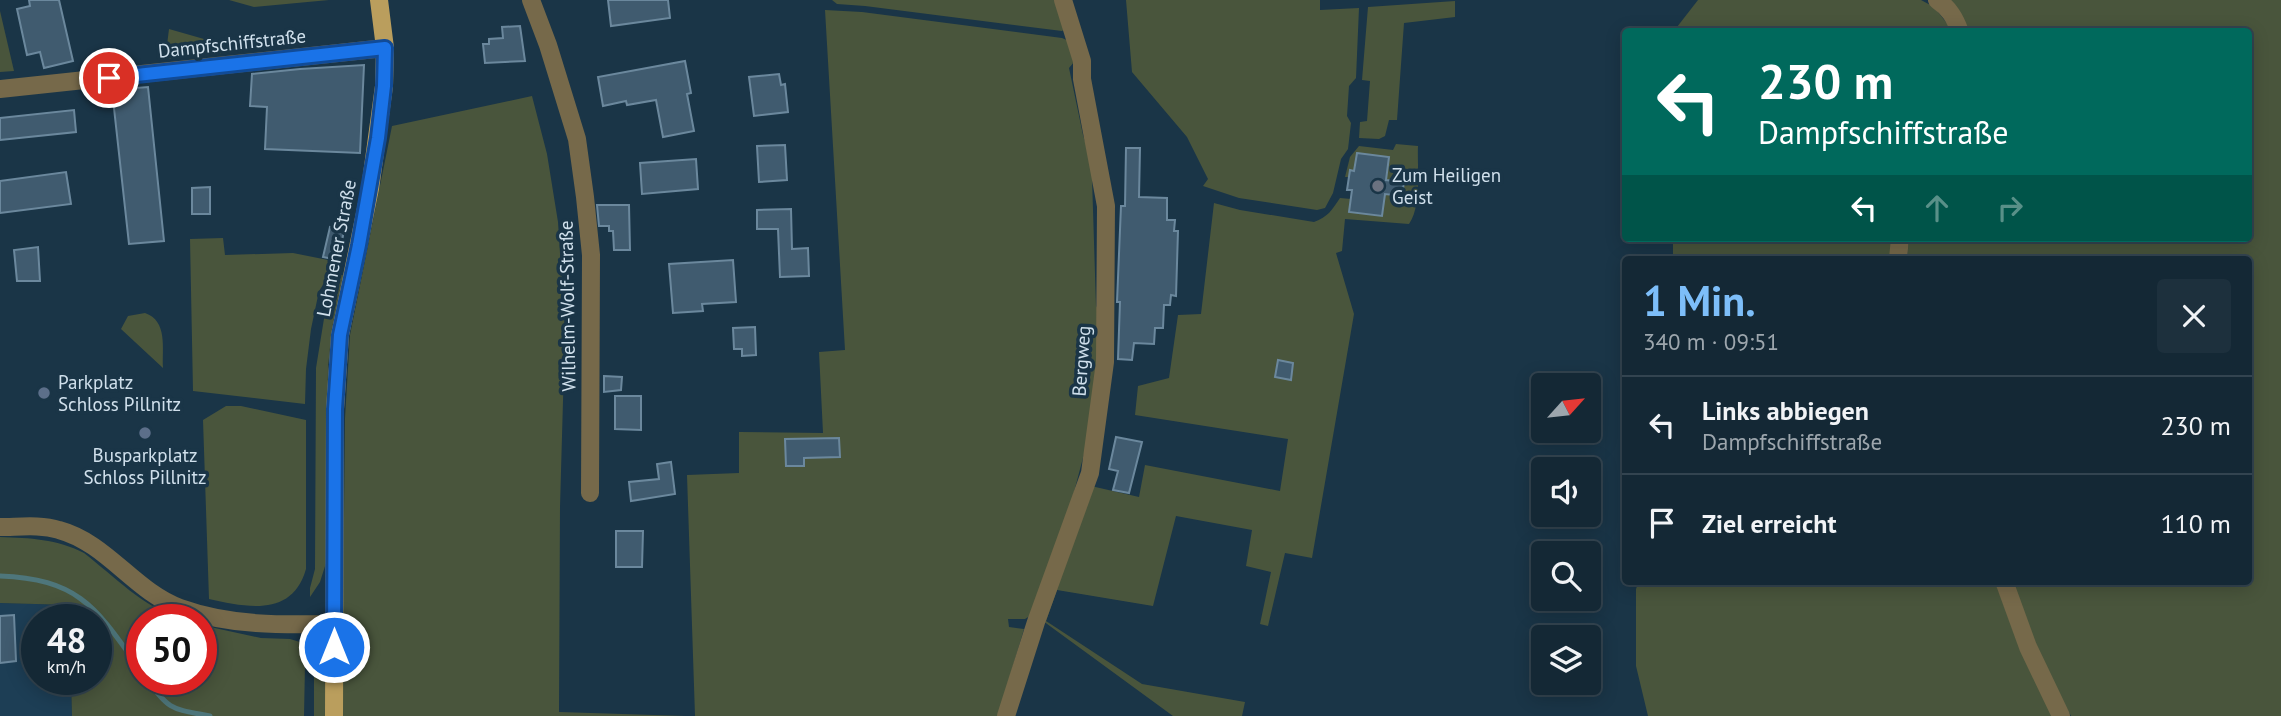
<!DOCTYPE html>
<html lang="de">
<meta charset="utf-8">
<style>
body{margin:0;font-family:"PT Sans",sans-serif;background:#1d303d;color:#f1f3f6;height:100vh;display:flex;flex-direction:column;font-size:26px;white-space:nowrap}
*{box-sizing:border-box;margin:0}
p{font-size:23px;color:#9da6ad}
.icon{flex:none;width:38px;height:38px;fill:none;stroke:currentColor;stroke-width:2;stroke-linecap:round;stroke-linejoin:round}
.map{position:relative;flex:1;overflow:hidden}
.sheet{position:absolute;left:1622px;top:256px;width:630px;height:329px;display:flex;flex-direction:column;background:#142835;border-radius:7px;box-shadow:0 4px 18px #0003,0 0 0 2px #334450}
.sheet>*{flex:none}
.top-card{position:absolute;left:1622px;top:28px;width:630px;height:214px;border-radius:7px;box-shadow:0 4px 18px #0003,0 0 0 2px #334450;background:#00695c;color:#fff;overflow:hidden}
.needle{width:46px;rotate:63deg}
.fabs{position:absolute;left:1531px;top:373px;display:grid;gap:14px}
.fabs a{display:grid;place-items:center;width:70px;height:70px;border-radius:7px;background:#142835;box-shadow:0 4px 18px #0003,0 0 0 2px #334450;font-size:35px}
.speed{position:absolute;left:21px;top:604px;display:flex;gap:14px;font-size:35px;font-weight:700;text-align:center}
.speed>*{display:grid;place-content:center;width:91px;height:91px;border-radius:50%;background:#142835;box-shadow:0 4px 18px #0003,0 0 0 2px #334450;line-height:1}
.speed small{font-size:18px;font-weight:400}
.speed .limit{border:10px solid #d22;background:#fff;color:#111}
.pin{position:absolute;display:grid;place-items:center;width:60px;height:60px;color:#fff;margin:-30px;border:4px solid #fff;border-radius:50%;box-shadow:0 2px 7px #0007}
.me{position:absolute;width:77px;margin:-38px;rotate:0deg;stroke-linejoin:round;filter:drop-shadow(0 0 5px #0008)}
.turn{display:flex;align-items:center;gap:24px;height:147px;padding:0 21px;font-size:32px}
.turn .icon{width:91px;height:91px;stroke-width:2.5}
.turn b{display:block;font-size:49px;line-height:60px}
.lanes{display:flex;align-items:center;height:66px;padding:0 21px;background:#0003;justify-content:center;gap:35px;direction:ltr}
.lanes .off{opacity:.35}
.round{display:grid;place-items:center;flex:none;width:74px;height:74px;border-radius:7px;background:#1d303d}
.overview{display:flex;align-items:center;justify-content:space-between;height:119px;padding:0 21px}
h1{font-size:42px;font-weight:700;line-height:52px;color:#7dbef9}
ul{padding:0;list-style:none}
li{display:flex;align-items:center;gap:21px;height:98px;padding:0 21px;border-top:2px solid #334450}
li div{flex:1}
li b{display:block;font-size:26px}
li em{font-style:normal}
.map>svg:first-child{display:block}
</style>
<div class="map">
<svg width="2281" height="716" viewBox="0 0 2281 716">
<rect width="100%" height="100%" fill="#1a3547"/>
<polygon fill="#1d3e55" points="0,603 70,605 70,619 37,620 37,679 71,679 72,716 0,716"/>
<g fill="#49553c">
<polygon points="229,0 329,0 254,7"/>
<polygon points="832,0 1057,0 1066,28 1062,31 865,6 837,4"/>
<polygon points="1126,0 1320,0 1320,10 1359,8 1356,78 1349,86 1347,116 1351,123 1348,149 1341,159 1333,193 1325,208 1317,210 1239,198 1203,186 1208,179 1187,137 1132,72"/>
<polygon points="1698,0 1921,0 1934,7 1953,31 1677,32 1677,27"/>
<polygon points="1948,0 2281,0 2281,716 2071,716 2037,651 2012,581 2249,581 2249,259 1907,259 1909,238 2249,238 2249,32 1969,31 1957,9"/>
<polygon points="1455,1 1455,17 1404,23 1397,120 1389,120 1385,136 1379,139 1359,138 1360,122 1367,121 1370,81 1362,80 1368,7"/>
<polygon points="825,10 862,12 1062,38 1069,41 1074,62 1069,68 1083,135 1096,176 1092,178 1096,306 1100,312 1094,416 1069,511 1030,616 1025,619 1008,619 1009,627 1024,629 998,716 695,716 687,475 739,473 739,432 823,433 819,352 845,350"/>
<polygon points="0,11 14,71 0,72"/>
<polygon points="169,29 246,51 169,59 166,53"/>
<polygon points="532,96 547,154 558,222 565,330 560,507 559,712 686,716 342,716 345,418 350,335 392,126"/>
<path d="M1396,144l22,2c-1,21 4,60 -9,78l-64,-5 -3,32 -6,2 18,61 -42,244 -27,-5 -17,73 -8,-2 11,-52 -25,-6 6,-36 -76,-14 -23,90 -96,-16 -11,31 96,63 103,18 -3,14h-69l-130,-95 48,-135 48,11 6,-32 135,26 8,-52 -153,-24 3,-29 31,-8 9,-63 23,-1 13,-111 26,7 74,12c14,-5 18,-12 26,-24l11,1 -1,13 32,4 3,-22 17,2 2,-14 -18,-2 3,-23 -32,-4 -3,18 -4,-1 -1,7h-4l5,-20 9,-11 34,4z"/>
<polygon points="223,238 225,255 293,253 338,262 319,291 311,329 306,369 305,404 193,391 190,239"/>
<polygon points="1673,238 1894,238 1890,259 1673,259"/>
<polygon points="341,275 343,275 332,328 328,367 326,563 320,582 310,597 310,588 315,569 316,368 328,294"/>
<path d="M145,313c23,8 17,35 18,55l-42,-39 7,-13z"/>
<path d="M226,406h15l65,14v149c-14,49 -60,38 -97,30l-6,-179z"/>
<path d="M0,537c30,1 57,2 84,16 31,24 58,53 96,66l-38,1v59h59v-54l60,13 29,1 10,3 5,23 -1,51h-232l-1,-37h25v-59l-26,-1v-14l-70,-2z"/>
<polygon points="1639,581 1995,581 2021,652 2053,716 1648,716 1636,666 1636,589"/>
<path d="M311,649c18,16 14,45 14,67h-11v-53z"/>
</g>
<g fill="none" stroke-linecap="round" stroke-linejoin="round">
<g stroke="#4e767b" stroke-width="5">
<path d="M0,576c82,3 98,35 142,96"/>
<path d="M147,679c22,32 26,30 63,37"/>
</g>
</g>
<g fill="#405b6f" stroke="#6b889d" stroke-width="2">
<polygon points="29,0 59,0 73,61 44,68 40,52 27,55 17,9 30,6"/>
<polygon points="608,0 668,0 670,18 611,26"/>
<polygon points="520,26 525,61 485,63 483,44 489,44 489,39 503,38 502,27"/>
<polygon points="685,61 691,93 687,94 694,131 663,137 656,100 627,105 626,101 603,106 598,77"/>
<polygon points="364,65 360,153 265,149 267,107 250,106 252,74 300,69"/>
<polygon points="779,74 781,85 785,84 788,112 754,116 749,77"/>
<polygon points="148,87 164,241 129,244 112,90"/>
<polygon points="74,110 76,132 0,140 0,118"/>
<polygon points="785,145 787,180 759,182 757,146"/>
<polygon points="1126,148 1140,148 1139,197 1167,198 1167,220 1175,220 1174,231 1178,231 1176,296 1171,295 1170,305 1164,305 1163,328 1155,328 1154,344 1134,343 1132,360 1118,359 1120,302 1117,302 1121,206 1125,206"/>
<polygon points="1357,153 1389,157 1386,180 1404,182 1402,196 1385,194 1382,216 1349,212 1352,190 1347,190 1350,170 1354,171"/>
<polygon points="696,159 698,189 642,194 640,163"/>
<polygon points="66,172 71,204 0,213 0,181"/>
<polygon points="210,187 210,214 192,214 192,188"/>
<polygon points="597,205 629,205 630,250 614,250 613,231 609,231 609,226 599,226"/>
<polygon points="791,209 792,249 808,248 809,276 780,277 778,229 757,229 757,210"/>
<polygon points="330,227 344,231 338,260 323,257"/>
<polygon points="38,247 40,281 17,281 14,250"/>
<polygon points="733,260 736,302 702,304 703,311 673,313 669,264"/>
<polygon points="755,327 756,355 742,356 742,349 734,349 733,328"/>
<polygon points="1278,360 1293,363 1291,380 1275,377"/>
<polygon points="604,376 622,377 621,390 604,392"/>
<polygon points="615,396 641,396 641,430 615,429"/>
<polygon points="1116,437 1142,442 1129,493 1113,490 1118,471 1109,469"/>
<polygon points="839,438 840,457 804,458 804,466 786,466 785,439"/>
<polygon points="671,462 675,494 631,501 629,482 659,479 657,464"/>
<polygon points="616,531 643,531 642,567 616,567"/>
<polygon points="14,615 16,661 0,663 0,616"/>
</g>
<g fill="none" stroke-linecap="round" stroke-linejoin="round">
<g stroke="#76694a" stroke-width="18">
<polyline points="531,0 548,45 577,139 585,197 591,255 590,493"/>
<path d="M1937,0c12,8 18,18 23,32"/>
<polyline points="0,89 385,48"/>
<polyline points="1898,259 1900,238"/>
<path d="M0,527c19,0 40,-3 59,3 48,13 75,61 121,78 50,18 102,17 154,16"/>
<polyline points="2004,581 2028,647 2061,716"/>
<polyline points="1006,716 1036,622 1090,473 1105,362 1106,206 1082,79 1082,61 1063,0"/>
</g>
<polyline stroke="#ba9e5d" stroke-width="18" points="334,716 335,409 340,335 370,189 384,86 385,48 379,0"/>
</g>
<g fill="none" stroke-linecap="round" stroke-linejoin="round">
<defs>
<polyline id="route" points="109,78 385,48 384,86 378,138 359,245 340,335 335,409 334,647"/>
</defs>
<use href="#route" stroke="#114b97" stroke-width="18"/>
<use href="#route" stroke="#1a73e8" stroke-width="12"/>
</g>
<circle fill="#6b7280" stroke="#1a3547" stroke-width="2.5" cx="1378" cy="186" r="7"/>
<g fill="#5c6f8a" stroke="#1a3547" stroke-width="2.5">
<circle cx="44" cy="393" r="7"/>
<circle cx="145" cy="433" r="7"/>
</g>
<g text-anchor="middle" stroke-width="7" stroke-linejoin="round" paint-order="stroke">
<g font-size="19" fill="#d0e0ec" stroke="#1a3547">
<text transform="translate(232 43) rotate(-6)" y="7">Dampfschiffstraße</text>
<text transform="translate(336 248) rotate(-79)" y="7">Lohmener Straße</text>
<text transform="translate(567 306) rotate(-91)" y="7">Wilhelm-Wolf-Straße</text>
<text transform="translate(1081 361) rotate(-86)" y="7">Bergweg</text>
</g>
<g font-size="19" fill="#d0e0ec" stroke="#1a3547" text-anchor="start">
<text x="1392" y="182">Zum Heiligen<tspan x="1392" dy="22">Geist</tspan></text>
<text x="58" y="389">Parkplatz<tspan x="58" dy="22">Schloss Pillnitz</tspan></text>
<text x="145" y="462" text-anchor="middle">Busparkplatz<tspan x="145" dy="22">Schloss Pillnitz</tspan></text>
</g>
</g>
</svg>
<div class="fabs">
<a><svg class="needle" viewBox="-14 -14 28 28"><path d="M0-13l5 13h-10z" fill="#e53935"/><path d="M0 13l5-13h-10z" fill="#9da6ad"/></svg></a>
<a><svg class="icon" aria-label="sound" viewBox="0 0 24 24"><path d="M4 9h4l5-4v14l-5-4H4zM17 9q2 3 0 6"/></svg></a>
<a><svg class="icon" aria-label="search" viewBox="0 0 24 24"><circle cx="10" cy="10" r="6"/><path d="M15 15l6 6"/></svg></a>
<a><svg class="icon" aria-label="layers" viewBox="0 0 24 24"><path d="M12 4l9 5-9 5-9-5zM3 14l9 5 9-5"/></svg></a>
</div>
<div class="speed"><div>48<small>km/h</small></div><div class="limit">50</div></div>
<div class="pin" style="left:109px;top:78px;background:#d93025"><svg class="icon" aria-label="arrive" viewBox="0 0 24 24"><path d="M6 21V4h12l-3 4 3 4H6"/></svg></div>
<svg class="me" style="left:334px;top:647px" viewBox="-20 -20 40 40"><circle r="17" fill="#1a73e8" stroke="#fff" stroke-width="3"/><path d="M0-11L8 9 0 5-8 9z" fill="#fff"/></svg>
<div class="top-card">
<div class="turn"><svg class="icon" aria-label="left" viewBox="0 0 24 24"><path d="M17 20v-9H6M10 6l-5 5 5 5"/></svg><div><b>230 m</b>Dampfschiffstraße</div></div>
<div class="lanes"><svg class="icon" aria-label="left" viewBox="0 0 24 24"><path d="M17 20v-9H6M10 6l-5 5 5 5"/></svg><svg class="icon off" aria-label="ahead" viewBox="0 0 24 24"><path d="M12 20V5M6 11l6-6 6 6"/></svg><svg class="icon off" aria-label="right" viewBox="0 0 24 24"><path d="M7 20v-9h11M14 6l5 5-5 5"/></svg></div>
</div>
<section class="sheet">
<div class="overview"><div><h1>1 Min.</h1><p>340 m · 09:51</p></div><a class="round"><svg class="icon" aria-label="close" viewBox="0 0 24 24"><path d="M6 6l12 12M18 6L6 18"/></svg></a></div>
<ul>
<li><svg class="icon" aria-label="left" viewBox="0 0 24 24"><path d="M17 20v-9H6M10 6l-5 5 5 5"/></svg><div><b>Links abbiegen</b><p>Dampfschiffstraße</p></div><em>230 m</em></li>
<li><svg class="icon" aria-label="arrive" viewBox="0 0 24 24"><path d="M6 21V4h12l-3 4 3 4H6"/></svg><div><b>Ziel erreicht</b></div><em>110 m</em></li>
</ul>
</section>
</div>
